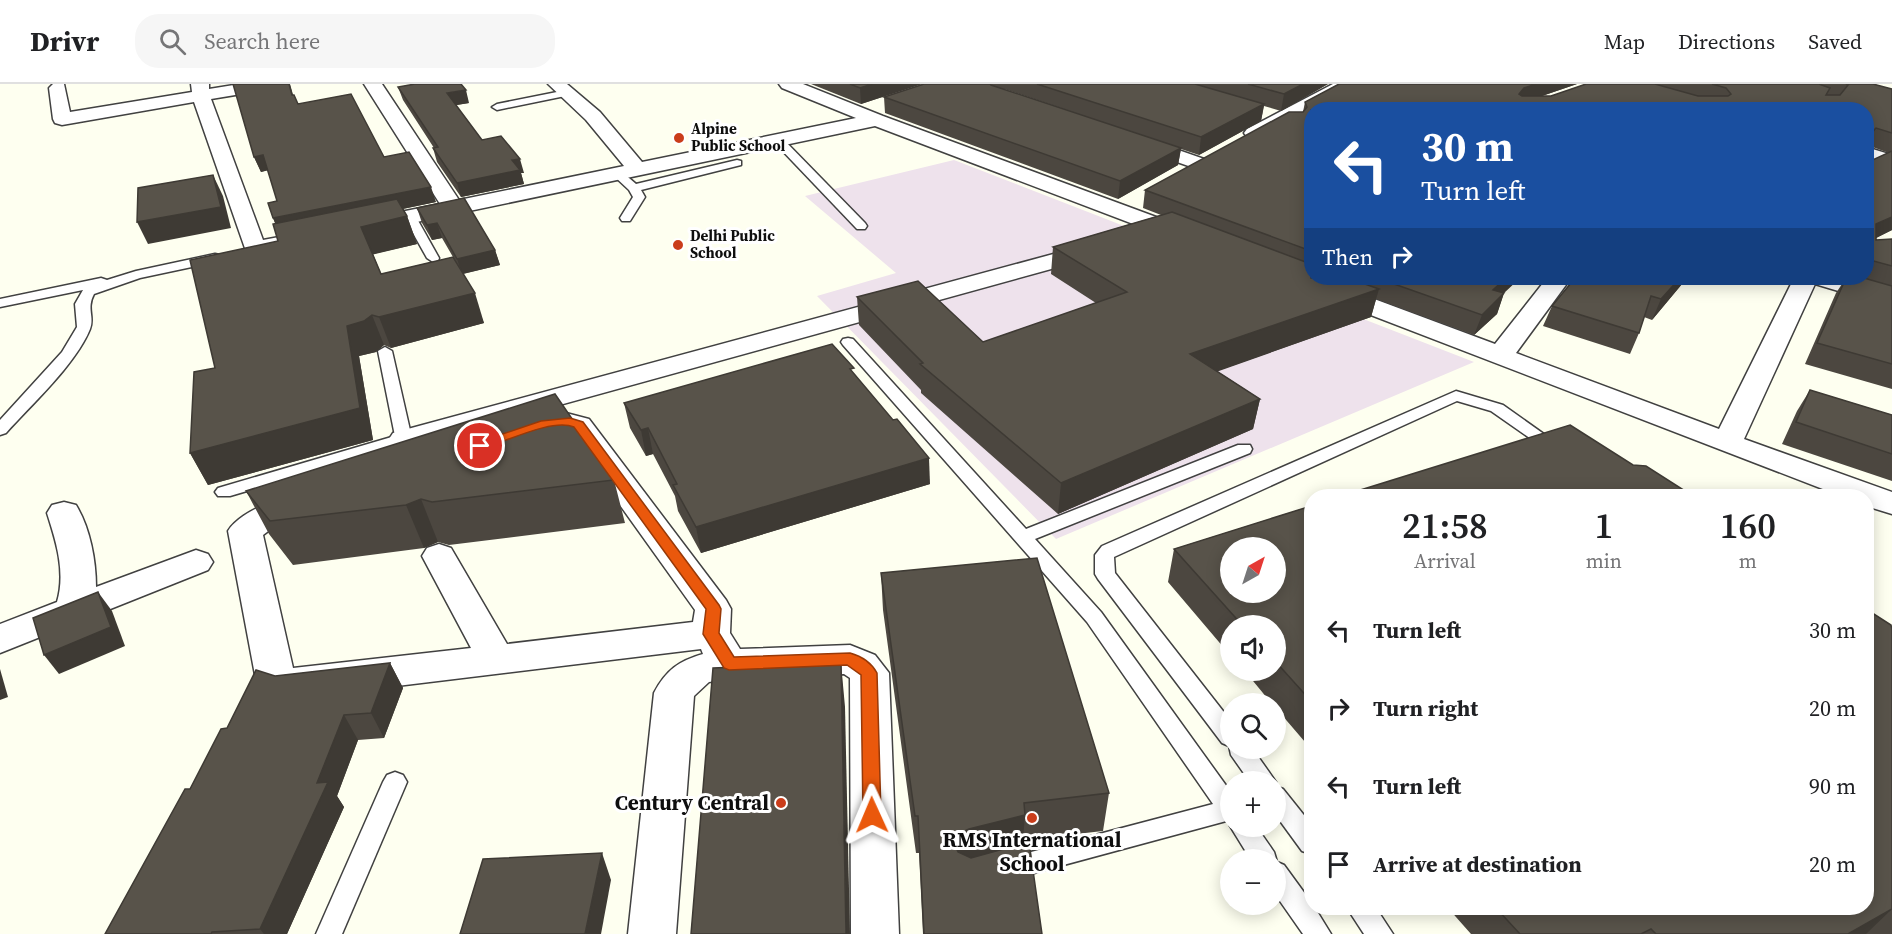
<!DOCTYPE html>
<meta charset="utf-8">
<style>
body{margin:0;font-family:"Source Serif 4",serif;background:#f6f6f6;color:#202124;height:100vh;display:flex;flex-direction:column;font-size:22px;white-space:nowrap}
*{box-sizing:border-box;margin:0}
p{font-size:20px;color:#757577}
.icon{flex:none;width:33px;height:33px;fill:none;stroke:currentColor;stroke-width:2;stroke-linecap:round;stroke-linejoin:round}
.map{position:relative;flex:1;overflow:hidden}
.sheet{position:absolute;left:1304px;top:405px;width:570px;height:426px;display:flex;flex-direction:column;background:#fff;border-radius:24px;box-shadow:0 3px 15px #0003}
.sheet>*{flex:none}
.guide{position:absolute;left:1304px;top:18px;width:570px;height:183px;border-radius:24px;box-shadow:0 3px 15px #0003;background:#1a4fa0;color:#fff;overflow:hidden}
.needle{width:39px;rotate:39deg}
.controls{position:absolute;left:1220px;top:453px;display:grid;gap:12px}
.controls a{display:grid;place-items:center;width:66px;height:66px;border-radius:50%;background:#fff;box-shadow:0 3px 15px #0003;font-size:30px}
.pin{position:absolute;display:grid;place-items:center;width:51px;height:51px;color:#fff;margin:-26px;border:3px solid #fff;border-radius:50%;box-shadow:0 2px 6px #0007}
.me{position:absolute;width:66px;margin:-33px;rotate:359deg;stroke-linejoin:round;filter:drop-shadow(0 0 4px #0008)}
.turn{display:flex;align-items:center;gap:21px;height:126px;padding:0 18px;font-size:27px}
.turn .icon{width:78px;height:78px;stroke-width:2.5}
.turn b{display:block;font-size:42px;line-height:51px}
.then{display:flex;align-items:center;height:57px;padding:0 18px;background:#0003;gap:12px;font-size:22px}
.eta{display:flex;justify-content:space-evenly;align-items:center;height:102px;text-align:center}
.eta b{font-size:36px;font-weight:600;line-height:42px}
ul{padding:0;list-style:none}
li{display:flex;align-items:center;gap:18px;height:78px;padding:0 18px}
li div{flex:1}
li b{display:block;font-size:22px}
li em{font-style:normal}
header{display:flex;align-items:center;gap:36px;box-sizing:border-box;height:84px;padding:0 30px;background:#fff;border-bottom:2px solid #e0e0e0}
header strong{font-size:28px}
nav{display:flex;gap:33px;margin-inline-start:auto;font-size:21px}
.search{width:420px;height:54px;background:#f6f6f6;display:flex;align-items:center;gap:15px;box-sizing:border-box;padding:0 21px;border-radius:24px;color:#757577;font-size:22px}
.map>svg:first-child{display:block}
</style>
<header>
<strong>Drivr</strong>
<div class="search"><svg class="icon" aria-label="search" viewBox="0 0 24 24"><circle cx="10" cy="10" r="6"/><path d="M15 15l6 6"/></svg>Search here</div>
<nav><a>Map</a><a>Directions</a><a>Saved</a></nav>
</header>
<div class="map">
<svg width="1892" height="850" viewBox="0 0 1892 850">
<rect width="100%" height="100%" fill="#fefff0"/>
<polygon fill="#eee2ec" points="954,76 1474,278 1056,455 817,212 896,189 805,112"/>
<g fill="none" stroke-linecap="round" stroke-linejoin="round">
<defs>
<g id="service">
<polygon points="567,6 572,9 570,11 497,26 492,23 497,20"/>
<polygon points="778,53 782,54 865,139 867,142 865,145 857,145 774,58 774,54"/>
<polygon points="737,76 741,77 741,81 641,106 645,113 630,137 622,137 620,134 633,113 629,106 614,92 614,88 622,88 636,100"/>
<polygon points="410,129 416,133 439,174 438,177 433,178 427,174 404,133"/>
<path d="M215,170l5,1 1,3 -1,3 -80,17 -46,16c-8,15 1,23 -4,35 -14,35 -59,76 -84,104l-6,2v-15l62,-68 15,-25 -2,-23 8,-14 -83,17v-8l101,-21 6,2 29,-9z"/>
<polygon points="848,254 853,255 1026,445 1238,361 1250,361 1252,365 1250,369 1035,455 1101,528 1230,707 1230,736 1008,796 999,793 995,785 999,777 1008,774 1213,720 1087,538 843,261 841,258 843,255"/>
<polygon points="385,263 392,267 412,355 410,359 230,412 218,412 215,408 218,404 395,352 378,267"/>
<polygon points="1456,307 1503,321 1565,365 1563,369 1551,369 1491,327 1457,317 1114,473 1115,489 1230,636 1230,664 1252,664 1276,698 1250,698 1231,671 1229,662 1222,659 1098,495 1095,490 1095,471 1102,462"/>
<polygon points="395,688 403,691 407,698 342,850 316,850 383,698 387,691"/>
<polygon points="1275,702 1283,705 1311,740 1311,770 1302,767 1275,730"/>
<polygon points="1230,742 1256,742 1274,768 1277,778 1284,781 1311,818 1311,824 1315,824 1331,850 1303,850 1275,810 1275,776 1251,776"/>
<polygon points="1347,824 1376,824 1393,850 1364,850"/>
</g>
<g id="minor">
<path d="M53,0h11l6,28 122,-20 -1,-8h18v5l31,-5h41l-3,4 -6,1 -61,10 52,141 32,-6 8,2 4,5 -4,5c-17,4 -39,12 -56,8l-53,-152 -132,23 -7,-2 -2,-4 -4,-31z"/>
<polygon points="364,0 382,0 459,116 624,82 586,36 548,0 567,0 600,28 642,78 856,34 782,4 779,0 803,0 883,32 1194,147 1197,152 1194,157 1186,159 1178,157 875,42 364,149 356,147 353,142 356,137 440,120"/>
<polygon points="1333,0 1355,0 1352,4 1261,53 1247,53 1244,49 1247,45"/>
<polygon points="1138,52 1207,76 1210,80 1207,84 1200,86 1131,62 1128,58 1131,54"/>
<polygon points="1866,63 1892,71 1892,83 1866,75"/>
<polygon points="1094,159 1102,161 1106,166 1102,171 415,361 404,364 393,361 389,355 393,349"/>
<polygon points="1547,194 1571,194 1516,269 1719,345 1794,194 1845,194 1892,207 1892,223 1815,200 1744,355 1892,408 1892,430 1866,422 1866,412 1841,412 1324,213 1320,208 1324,203 1333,200 1342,203 1495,260"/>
<path d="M555,329h11l23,6 137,181 5,9 -1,24 10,16 110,-4 25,10 14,18 10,261h-48l-1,-256 -6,-4 -115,5 -20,3 -15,14 -18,238h-48l26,-241c12,-23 25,-32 49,-39l-2,-5 -411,50c-17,-5 -26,-8 -35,-24l-27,-144c13,-21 63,-41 87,-34l4,7 -4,7 -40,15 -12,9 30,133 178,-20 -49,-92 5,-8 12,-4 12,4 56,96 186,-22 2,-12 -128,-179c-16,-2 -29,9 -46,4l-4,-6 4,-6z"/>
<path d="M64,418l12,3c14,23 20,55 20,82l100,-37 12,4 5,8 -5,8 -208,83v-29l57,-22c9,-30 -1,-61 -10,-89l5,-8z"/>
</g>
</defs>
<use href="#service" stroke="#414141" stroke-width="3"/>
<use href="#minor" stroke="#414141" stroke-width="3"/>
<use href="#service" fill="#fff" fill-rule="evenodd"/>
<use href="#minor" fill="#fff" fill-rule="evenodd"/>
</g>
<g fill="#4c4740" fill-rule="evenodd">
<polygon points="811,0 922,0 861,20"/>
<path d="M924,0h404l-47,27 -17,-5 -3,15 -62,34 -18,-6 -3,16 -60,34 -233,-86 -1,-16zM1002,5h2l107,36z"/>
<polygon points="1339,0 1577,0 1542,12 1551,12 1586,0 1873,0 1892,5 1892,146 1876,154 1876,156 1892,155 1892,305 1805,280 1836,209 1846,194 1866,194 1866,79 1889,69 1867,61 1866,62 1866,26 1311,26 1311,194 1520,194 1503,209 1504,209 1497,230 1474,251 1376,215 1371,233 1217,287 1260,315 1253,345 1058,430 921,309 921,306 859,241 857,213 983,258 1096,219 1051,190 1053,163 1161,131 1143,124 1145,106 1303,28 1305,18"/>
<polygon points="398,3 469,19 456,21 482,56 524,89 521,89 524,100 461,113 437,78 433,64 434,64 403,16"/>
<polygon points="293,11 298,20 384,73 436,118 403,125 407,132 417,160 373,170 381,190 453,173 442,154 432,156 422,139 417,124 495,166 500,181 463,190 484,239 391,264 384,261 376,268 359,272 373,356 208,401 190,369 215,284 278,157 275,139 273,134 277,117 268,86 261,88 254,73"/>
<polygon points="1575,194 1687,194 1652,236 1644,233 1639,249 1630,270 1543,242 1552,222"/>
<polygon points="854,290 930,400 701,469 678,427 675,412 653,370 646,372 630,344 624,319"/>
<polygon points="1810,306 1892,331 1892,397 1782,360 1797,327"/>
<polygon points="614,396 625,439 449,461 438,458 424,464 293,481 269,450 246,407"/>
<polygon points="1311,422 1311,665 1275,623 1275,620 1272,620 1244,586 1275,586 1275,542 1230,542 1230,571 1168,498 1174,465"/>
<polygon points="881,489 1109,709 1103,747 1023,756 1023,760 1042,850 923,850 919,769 916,769 883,526"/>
<polygon points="1892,545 1892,850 1471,850 1448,824 1866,824"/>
<polygon points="390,579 403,604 384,654 358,656 337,712 344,723 287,850 105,850 190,705 227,644 275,592"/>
</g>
<g fill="#3e3a34">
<polygon points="289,0 290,0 297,25 292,11"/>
<polygon points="872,0 922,0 861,20 860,4"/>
<polygon points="1303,0 1328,0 1281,27 1284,10"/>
<polygon points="1536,0 1577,0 1518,20 1519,10 1524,4"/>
<polygon points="466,6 469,19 451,22 447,9"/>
<polygon points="1264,20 1261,37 1199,71 1201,53"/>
<polygon points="1876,44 1866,62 1866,60 1873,47"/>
<polygon points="1181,64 1178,81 1118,115 1120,97"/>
<polygon points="263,71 269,86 261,88 254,73"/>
<polygon points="520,75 524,89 521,89 524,100 461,113 457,99 512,76"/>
<polygon points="213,91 223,112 231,144 148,160 137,138"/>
<polygon points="431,103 436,118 280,150 273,134"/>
<polygon points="407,132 417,160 371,171 361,143"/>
<polygon points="1892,133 1892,146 1866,159 1876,140"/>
<polygon points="437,139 442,154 432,156 427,141"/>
<polygon points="495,166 500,181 462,190 457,175"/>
<polygon points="1506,194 1520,194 1486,226 1493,206"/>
<polygon points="1680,194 1687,194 1652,236 1661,215"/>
<polygon points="1379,205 1371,233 1185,299 1190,270"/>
<polygon points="475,209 484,239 391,264 379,233"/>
<polygon points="1504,209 1497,230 1474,251 1482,231"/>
<polygon points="372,231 384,261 376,268 359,272 373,356 208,401 190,369 347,242"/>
<polygon points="1260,315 1253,345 1058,430 1061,399"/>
<polygon points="648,344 653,370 646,372 641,346"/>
<polygon points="929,374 930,400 701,469 696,443"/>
<polygon points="421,415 438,458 424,464 406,421"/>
<polygon points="98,508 112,527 125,562 59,590 44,571"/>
<polygon points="390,579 403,604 384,654 371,629"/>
<polygon points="841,579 845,623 850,850 846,850"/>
<polygon points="0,585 8,613 0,616"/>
<polygon points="344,631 358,656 337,712 344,723 287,850 264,850 260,845 317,699"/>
<polygon points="1025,731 1022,768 959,786 954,758 960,749 969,745"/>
<polygon points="602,769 611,796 601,850 585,850"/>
<polygon points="1892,825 1866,850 1848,850"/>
</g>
<g fill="#58534a" stroke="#3e3a34" stroke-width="1.5" fill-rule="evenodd">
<polygon points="233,0 289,0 292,11 294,11 298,20 351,10 384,73 409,68 431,103 273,134 268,119 277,117 263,71 254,73"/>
<polygon points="415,0 461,0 466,6 447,9 482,56 501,52 520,75 512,76 520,86 457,99 433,64 438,63 398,3"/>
<polygon points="850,0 872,0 860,4"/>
<polygon points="924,0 990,0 991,1 1181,64 1120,97 884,13"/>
<polygon points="1037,0 1195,0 1264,20 1201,53"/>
<polygon points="1248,0 1303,0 1284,10"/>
<polygon points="1339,0 1536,0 1524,4 1519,10 1522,12 1551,12 1586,0 1655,0 1698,12 1728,12 1731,10 1726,4 1712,0 1819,0 1830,4 1826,11 1840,11 1848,1 1846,0 1873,0 1892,5 1892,49 1876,44 1873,47 1866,45 1866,26 1311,26 1311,167 1145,106 1289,28 1303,28 1307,23 1305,18"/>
<polygon points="1892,67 1892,133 1876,140 1876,156 1892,155 1892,182 1866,175 1866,79"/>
<polygon points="213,91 221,123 137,138 138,104"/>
<polygon points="464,114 495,166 457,175 437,139 427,141 417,124"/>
<polygon points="397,115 407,132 361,143 381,190 453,173 475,209 379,233 372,231 364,237 347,242 360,324 190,369 194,288 215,284 190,176 278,157 273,140"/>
<polygon points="1172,128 1311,180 1311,194 1348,194 1379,205 1190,270 1260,315 1061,399 920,280 923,279 857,213 918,197 983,258 1127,208 1053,163"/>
<polygon points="1377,194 1506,194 1493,206 1504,209 1482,231"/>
<polygon points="1575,194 1680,194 1661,215 1651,212 1639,249 1552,222"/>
<polygon points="1846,194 1864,194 1892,202 1892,280 1817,259"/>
<polygon points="832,260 854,284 850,285 893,336 897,335 929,374 696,443 673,401 677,400 648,344 641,346 624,319"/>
<polygon points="1810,306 1892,331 1892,370 1796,338"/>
<polygon points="555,310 614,396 432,418 421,415 406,421 270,437 246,407"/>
<polygon points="1570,341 1633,381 1646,382 1693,412 1341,412"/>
<path d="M1311,422v195l-36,-40v-35h-32l-69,-77zM1230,464h45v44h-45z"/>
<polygon points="1037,474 1109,709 1024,719 1025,731 969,745 960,749 954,758 958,768 971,774 1029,758 1042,850 924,850 918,732 915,732 881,489"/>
<polygon points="98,508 111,543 44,571 33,534"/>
<polygon points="1866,525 1891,541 1892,545 1892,825 1848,850 1656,850 1651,845 1641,850 1520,850 1496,824 1866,824"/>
<polygon points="390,579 371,629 344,631 317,699 328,698 260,845 212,848 211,850 105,850 185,705 190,705 221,645 227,644 256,586 275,592"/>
<polygon points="841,579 846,850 691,850 713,584"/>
<polygon points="602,769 585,850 460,850 483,775"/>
</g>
<path fill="#ea580c" stroke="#983908" stroke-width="1.5" d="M570,334l13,4 136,183 2,4 -2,24 15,24 116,-4c11,3 21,9 27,20l4,142 -2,6 -7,2 -6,-2 -3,-6 -2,-140 -14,-10 -118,5 -5,-2 -21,-34 3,-25 -132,-182c-23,-9 -70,16 -94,22l-6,-3 2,-3 65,-22z"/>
<g fill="#ca3d1b" stroke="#fff" stroke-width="2">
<circle cx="679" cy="54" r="6"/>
<circle cx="678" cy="161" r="6"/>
<circle cx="781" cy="719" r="6"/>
<circle cx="1032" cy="734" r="6"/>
</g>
<g text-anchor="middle" stroke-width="6" stroke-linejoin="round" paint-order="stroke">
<g font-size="15" font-weight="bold" fill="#0e0e0e" stroke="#fff" text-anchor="start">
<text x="691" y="50">Alpine<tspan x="691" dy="17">Public School</tspan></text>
<text x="690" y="157">Delhi Public<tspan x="690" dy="17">School</tspan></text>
</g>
<g font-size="21" font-weight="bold" fill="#0e0e0e" stroke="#fff" text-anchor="end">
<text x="769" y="726">Century Central</text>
<text x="1032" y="763" text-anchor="middle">RMS International<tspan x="1032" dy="24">School</tspan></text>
</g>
</g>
</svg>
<div class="controls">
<a><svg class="needle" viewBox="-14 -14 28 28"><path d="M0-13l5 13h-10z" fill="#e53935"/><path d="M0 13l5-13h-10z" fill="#757577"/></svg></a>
<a><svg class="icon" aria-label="sound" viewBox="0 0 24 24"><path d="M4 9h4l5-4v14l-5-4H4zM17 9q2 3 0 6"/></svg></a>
<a><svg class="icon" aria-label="search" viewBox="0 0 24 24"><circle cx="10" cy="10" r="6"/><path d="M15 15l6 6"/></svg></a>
<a>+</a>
<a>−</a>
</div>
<div class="pin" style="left:480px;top:362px;background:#d93025"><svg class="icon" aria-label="arrive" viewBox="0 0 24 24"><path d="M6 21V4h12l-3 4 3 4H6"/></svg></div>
<svg class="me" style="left:872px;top:731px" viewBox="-20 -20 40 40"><path d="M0-17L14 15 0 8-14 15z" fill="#ea580c" stroke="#fff" stroke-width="4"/></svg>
<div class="guide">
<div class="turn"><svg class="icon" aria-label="left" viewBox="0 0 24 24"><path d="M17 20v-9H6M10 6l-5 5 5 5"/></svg><div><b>30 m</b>Turn left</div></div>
<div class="then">Then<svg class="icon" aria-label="right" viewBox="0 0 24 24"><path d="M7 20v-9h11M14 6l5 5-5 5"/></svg></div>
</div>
<section class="sheet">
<div class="eta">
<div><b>21:58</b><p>Arrival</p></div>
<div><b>1</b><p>min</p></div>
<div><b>160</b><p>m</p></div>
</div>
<ul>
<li><svg class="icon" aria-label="left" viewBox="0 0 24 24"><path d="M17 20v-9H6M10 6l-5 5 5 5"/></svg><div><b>Turn left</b></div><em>30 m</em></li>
<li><svg class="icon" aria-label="right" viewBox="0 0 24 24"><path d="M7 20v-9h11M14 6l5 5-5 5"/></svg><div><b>Turn right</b></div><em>20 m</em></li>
<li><svg class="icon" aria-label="left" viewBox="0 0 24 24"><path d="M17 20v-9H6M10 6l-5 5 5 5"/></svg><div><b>Turn left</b></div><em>90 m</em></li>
<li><svg class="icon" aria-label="arrive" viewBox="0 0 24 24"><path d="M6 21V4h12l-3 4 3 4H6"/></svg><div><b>Arrive at destination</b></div><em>20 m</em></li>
</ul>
</section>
</div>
